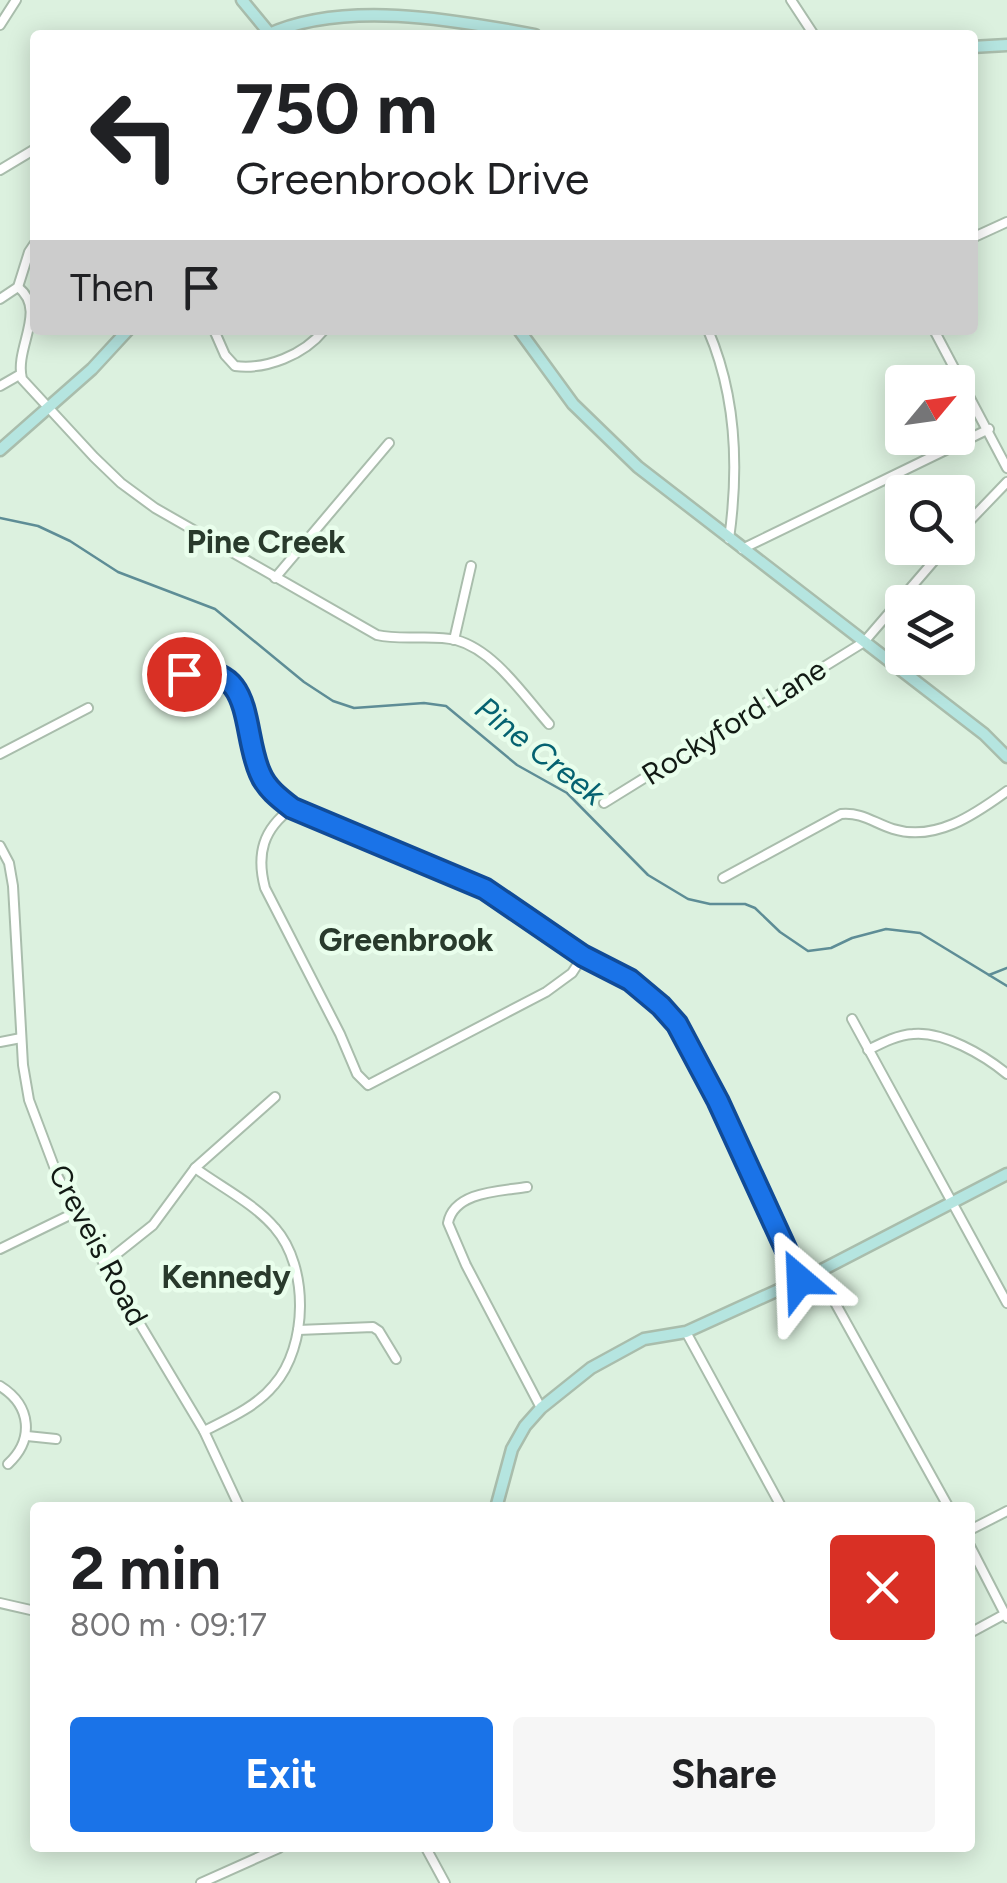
<!DOCTYPE html>
<meta charset="utf-8">
<style>
body{margin:0;font-family:Figtree,sans-serif;background:#f6f6f6;color:#202124;height:100vh;display:flex;flex-direction:column;font-size:38px;white-space:nowrap}
*{box-sizing:border-box;margin:0}
p{font-size:32px;color:#757577}
.icon{flex:none;width:55px;height:55px;fill:none;stroke:currentColor;stroke-width:2;stroke-linecap:round;stroke-linejoin:round}
.map{position:relative;flex:1;overflow:hidden}
.drawer{position:absolute;left:30px;top:1502px;width:945px;height:350px;display:flex;flex-direction:column;background:#fff;border-radius:10px;box-shadow:0 5px 25px #0003}
.drawer>*{flex:none}
.banner{position:absolute;left:30px;top:30px;width:948px;height:305px;border-radius:10px;box-shadow:0 5px 25px #0003;background:#fff;color:#202124;overflow:hidden}
.needle{width:65px;rotate:61deg}
.tools{position:absolute;left:885px;top:365px;display:grid;gap:20px}
.tools a{display:grid;place-items:center;width:90px;height:90px;border-radius:10px;background:#fff;box-shadow:0 5px 25px #0003;font-size:50px}
.pin{position:absolute;display:grid;place-items:center;width:85px;height:85px;color:#fff;margin:-42px;border:5px solid #fff;border-radius:50%;box-shadow:0 2px 10px #0007}
.me{position:absolute;width:110px;margin:-55px;rotate:334deg;stroke-linejoin:round;filter:drop-shadow(0 0 8px #0008)}
.turn{display:flex;align-items:center;gap:35px;height:210px;padding:0 40px;font-size:45px}
.turn .icon{width:130px;height:130px;stroke-width:2.5}
.turn b{display:block;font-size:70px;line-height:85px}
.then{display:flex;align-items:center;height:95px;padding:0 40px;background:#0003;gap:20px;font-size:38px}
.round{display:grid;place-items:center;flex:none;width:105px;height:105px;border-radius:10px;background:#f6f6f6}
.head{display:flex;align-items:center;justify-content:space-between;height:170px;padding:0 40px}
h1{font-size:60px;font-weight:700;line-height:75px}
.cta{display:flex;gap:20px;margin-top:auto;padding:20px 40px}
.cta a{flex:1;height:115px;border-radius:10px;background:#1a73e8;color:#fff;font-size:40px;font-weight:700;line-height:115px;text-align:center}
.cta a+a{background:#f6f6f6;color:#202124}
.map>svg:first-child{display:block}
</style>
<div class="map">
<svg width="1007" height="1883" viewBox="0 0 1007 1883">
<rect width="100%" height="100%" fill="#dcf1df"/>
<g fill="none" stroke-linecap="round" stroke-linejoin="round">
<g stroke="#5e8d96" stroke-width="2.5">
<polyline points="0,518 38,526 70,541 118,572 215,609 304,682 333,701 354,708 424,703 446,706 517,765 567,793 648,875 688,899 710,904 745,904 755,908 780,932 808,951 831,948 852,938 886,929 920,933 1007,986"/>
<polyline points="989,975 1007,968"/>
</g>
<defs>
<g id="street">
<polyline points="791,0 814,35"/>
<polyline points="0,25 16,0"/>
<polyline points="0,170 35,149"/>
<polyline points="972,238 1007,222"/>
<path d="M18,287c30,24 -4,60 4,92l72,78 27,26 34,25 222,127c26,6 54,-1 79,5 38,10 68,56 93,84"/>
<polyline points="0,299 18,287 29,252 35,243"/>
<path d="M214,330l11,25 10,11c31,4 69,-11 89,-36"/>
<path d="M708,330c29,67 31,138 21,209"/>
<polyline points="934,330 1007,468"/>
<polyline points="0,386 21,374"/>
<polyline points="958,533 1007,482"/>
<polyline points="742,549 989,429"/>
<polyline points="275,578 389,443"/>
<polyline points="454,640 471,566"/>
<path d="M161,694c7,-12 18,-19 32,-21 61,-9 51,64 67,100 6,15 19,25 32,35l193,81 81,52 17,15 62,36 32,32 42,77 81,179"/>
<polyline points="0,754 88,708"/>
<polyline points="604,803 864,642 945,548"/>
<path d="M292,808c-29,21 -36,46 -27,80l75,146 17,40 11,11 178,-93 26,-19 11,-17"/>
<polyline points="0,846 9,863 13,886 23,1065 29,1100 58,1177 104,1264 204,1431 240,1508"/>
<path d="M723,878l118,-64c21,-2 33,9 52,15 42,13 81,-14 114,-38"/>
<polyline points="852,1019 1007,1303"/>
<polyline points="0,1042 21,1038"/>
<path d="M868,1050c14,-7 29,-15 45,-16 30,-3 71,21 94,40"/>
<path d="M195,1168c26,19 60,36 80,60 34,39 33,118 -1,157 -18,22 -46,34 -70,46"/>
<path d="M527,1187c-25,4 -73,4 -79,36l18,42 75,143"/>
<polyline points="0,1249 76,1212"/>
<polyline points="104,1264 153,1225 195,1168 275,1097"/>
<polyline points="818,1272 949,1508"/>
<polyline points="298,1330 373,1327 379,1331 396,1359"/>
<polyline points="686,1332 782,1508"/>
<path d="M0,1386c32,20 34,54 8,78"/>
<polyline points="27,1436 56,1439"/>
<polyline points="970,1530 1007,1511"/>
<polyline points="970,1546 1007,1618"/>
<polyline points="0,1603 35,1611"/>
<polyline points="970,1633 1005,1614"/>
<polyline points="426,1848 445,1883"/>
<polyline points="201,1883 279,1848"/>
</g>
<g id="secondary">
<polyline points="242,0 270,34"/>
<path d="M267,35c75,-35 184,-16 268,0"/>
<polyline points="972,47 1007,45"/>
<polyline points="519,330 573,404 638,467 984,734 1007,757"/>
<polyline points="0,450 92,369 128,330"/>
<polyline points="496,1508 512,1449 525,1426 541,1408 591,1368 644,1339 686,1332 818,1272 1007,1174"/>
</g>
</defs>
<use href="#street" stroke="#a9bdac" stroke-width="12"/>
<use href="#secondary" stroke="#a9bdac" stroke-width="15"/>
<use href="#street" stroke="#fff" stroke-width="8"/>
<use href="#secondary" stroke="#b5e5e0" stroke-width="10"/>
</g>
<g fill="none" stroke-linecap="round" stroke-linejoin="round">
<defs>
<path id="route" d="M184,674c72,-14 57,57 76,99 6,15 19,25 32,35l193,81 98,67 47,24 31,26 16,18 41,77 82,179"/>
</defs>
<use href="#route" stroke="#114b97" stroke-width="25"/>
<use href="#route" stroke="#1a73e8" stroke-width="18"/>
</g>
<g text-anchor="middle" stroke-width="9" stroke-linejoin="round" paint-order="stroke">
<g font-size="30" fill="#121a14" stroke="#e9feec">
<text transform="translate(734 722) rotate(-32)" y="10">Rockyford Lane</text>
<text transform="translate(98 1245) rotate(62)" y="10">Creveis Road</text>
</g>
<g font-size="32" font-weight="bold" fill="#293a2c" stroke="#e9feec">
<text x="266" y="553">Pine Creek</text>
<text x="406" y="951">Greenbrook</text>
<text x="226" y="1288">Kennedy</text>
</g>
<g font-size="32" font-style="italic" fill="#056271" stroke="#e9feec">
<text transform="translate(540 751) rotate(38)" y="11">Pine Creek</text>
</g>
</g>
</svg>
<div class="tools">
<a><svg class="needle" viewBox="-14 -14 28 28"><path d="M0-13l5 13h-10z" fill="#e53935"/><path d="M0 13l5-13h-10z" fill="#757577"/></svg></a>
<a><svg class="icon" aria-label="search" viewBox="0 0 24 24"><circle cx="10" cy="10" r="6"/><path d="M15 15l6 6"/></svg></a>
<a><svg class="icon" aria-label="layers" viewBox="0 0 24 24"><path d="M12 4l9 5-9 5-9-5zM3 14l9 5 9-5"/></svg></a>
</div>
<div class="pin" style="left:184px;top:674px;background:#d93025"><svg class="icon" aria-label="arrive" viewBox="0 0 24 24"><path d="M6 21V4h12l-3 4 3 4H6"/></svg></div>
<svg class="me" style="left:800px;top:1280px" viewBox="-20 -20 40 40"><path d="M0-17L14 15 0 8-14 15z" fill="#1a73e8" stroke="#fff" stroke-width="4"/></svg>
<div class="banner">
<div class="turn"><svg class="icon" aria-label="left" viewBox="0 0 24 24"><path d="M17 20v-9H6M10 6l-5 5 5 5"/></svg><div><b>750 m</b>Greenbrook Drive</div></div>
<div class="then">Then<svg class="icon" aria-label="arrive" viewBox="0 0 24 24"><path d="M6 21V4h12l-3 4 3 4H6"/></svg></div>
</div>
<section class="drawer">
<div class="head"><div><h1>2 min</h1><p>800 m · 09:17</p></div><a class="round" style="background:#d93025;color:#fff"><svg class="icon" aria-label="close" viewBox="0 0 24 24"><path d="M6 6l12 12M18 6L6 18"/></svg></a></div>
<div class="cta"><a>Exit</a><a>Share</a></div>
</section>
</div>
